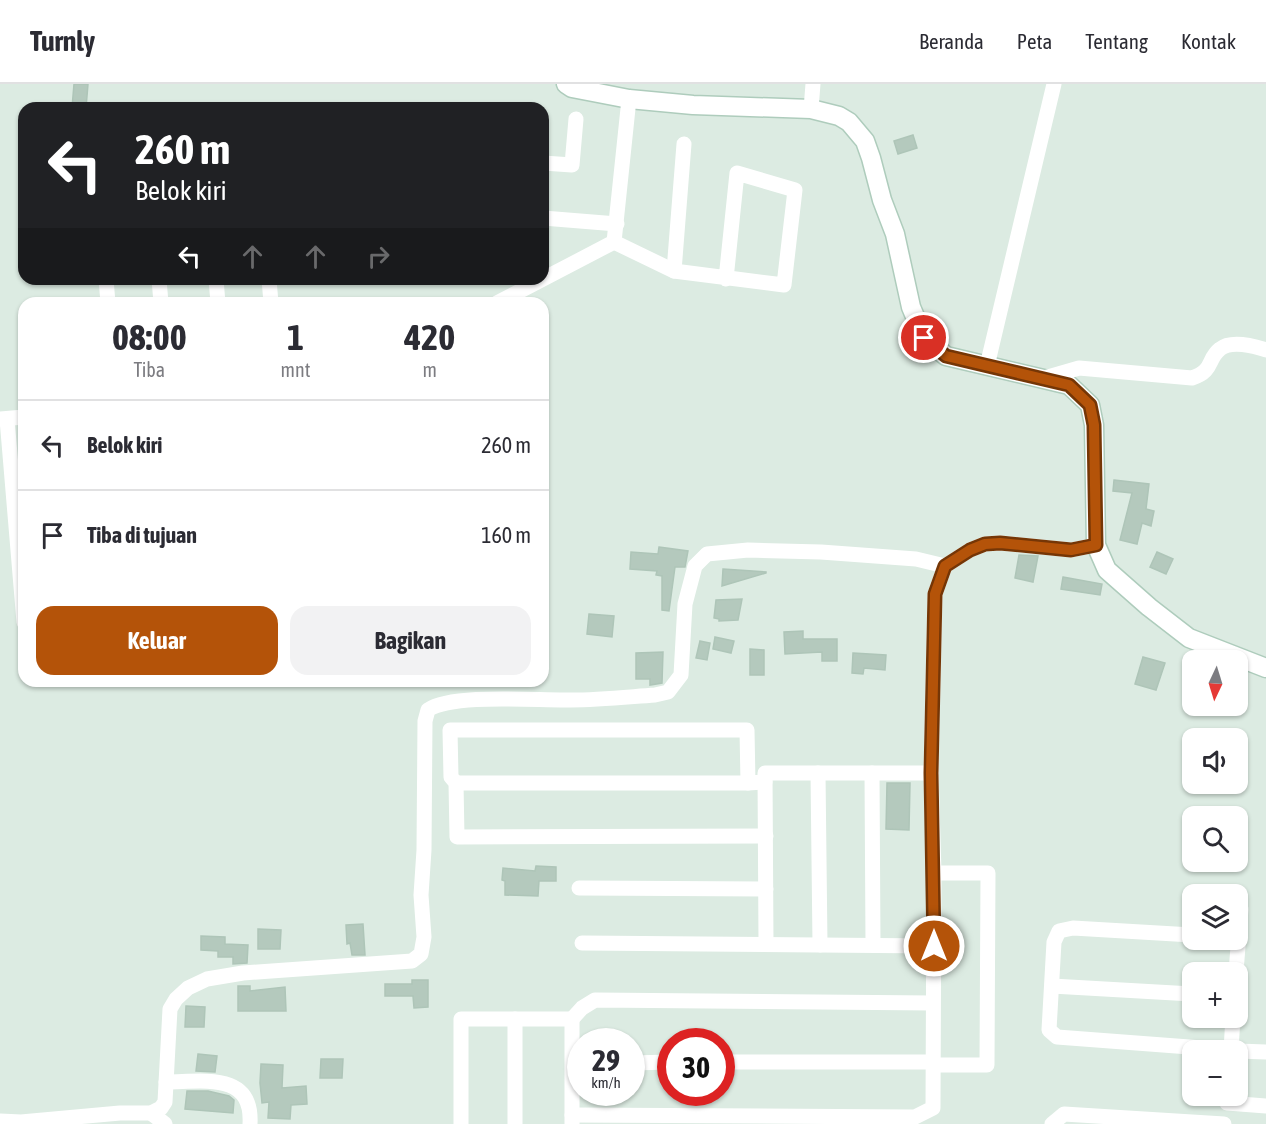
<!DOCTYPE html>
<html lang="id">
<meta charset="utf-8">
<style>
body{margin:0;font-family:"Asap Condensed",sans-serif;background:#f2f2f3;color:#2b2b33;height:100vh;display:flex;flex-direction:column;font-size:22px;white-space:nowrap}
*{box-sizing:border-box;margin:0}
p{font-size:20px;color:#7c7c81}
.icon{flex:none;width:33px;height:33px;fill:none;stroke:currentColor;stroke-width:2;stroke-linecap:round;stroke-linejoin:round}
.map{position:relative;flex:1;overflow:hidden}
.drawer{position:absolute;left:18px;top:213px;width:531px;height:390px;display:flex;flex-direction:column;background:#fff;border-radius:18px;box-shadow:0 2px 4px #0004}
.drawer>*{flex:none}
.banner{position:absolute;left:18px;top:18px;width:531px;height:183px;border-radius:18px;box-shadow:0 2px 4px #0004;background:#202124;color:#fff;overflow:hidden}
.needle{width:39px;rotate:184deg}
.tools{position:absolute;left:1182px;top:566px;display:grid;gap:12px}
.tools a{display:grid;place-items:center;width:66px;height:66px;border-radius:12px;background:#fff;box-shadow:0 2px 4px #0004;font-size:30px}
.speed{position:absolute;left:567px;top:944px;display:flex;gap:12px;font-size:30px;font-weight:700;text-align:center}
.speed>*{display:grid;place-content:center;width:78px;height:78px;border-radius:50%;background:#fff;box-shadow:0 2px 4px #0004;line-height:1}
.speed small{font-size:15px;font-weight:400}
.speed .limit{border:9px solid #d22;background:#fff;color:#111}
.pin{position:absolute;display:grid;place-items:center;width:51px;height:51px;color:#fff;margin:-26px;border:3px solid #fff;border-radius:50%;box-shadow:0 2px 6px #0007}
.me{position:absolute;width:66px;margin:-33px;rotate:0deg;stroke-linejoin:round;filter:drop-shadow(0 0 4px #0008)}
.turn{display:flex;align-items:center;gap:21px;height:126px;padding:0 18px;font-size:27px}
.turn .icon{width:78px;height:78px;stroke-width:2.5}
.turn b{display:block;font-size:42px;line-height:51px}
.lanes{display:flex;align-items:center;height:57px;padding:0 18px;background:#0003;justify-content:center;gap:30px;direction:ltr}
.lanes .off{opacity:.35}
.eta{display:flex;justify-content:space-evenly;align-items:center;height:102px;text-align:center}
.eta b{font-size:36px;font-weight:700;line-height:42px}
.primary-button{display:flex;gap:12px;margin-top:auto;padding:12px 18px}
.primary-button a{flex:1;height:69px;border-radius:18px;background:#b45309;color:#fff;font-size:24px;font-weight:700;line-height:69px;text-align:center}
.primary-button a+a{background:#f2f2f3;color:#2b2b33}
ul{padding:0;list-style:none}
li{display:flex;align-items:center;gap:18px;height:90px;padding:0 18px;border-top:2px solid #e1e1e2}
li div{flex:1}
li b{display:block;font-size:22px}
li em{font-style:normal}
header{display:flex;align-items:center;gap:36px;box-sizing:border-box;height:84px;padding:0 30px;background:#fff;border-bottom:2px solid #e1e1e2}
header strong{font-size:28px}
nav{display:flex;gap:33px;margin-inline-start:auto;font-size:21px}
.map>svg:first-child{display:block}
</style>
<header>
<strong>Turnly</strong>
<nav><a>Beranda</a><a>Peta</a><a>Tentang</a><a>Kontak</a></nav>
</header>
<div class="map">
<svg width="1266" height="1040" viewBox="0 0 1266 1040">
<rect width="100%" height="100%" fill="#dcebe2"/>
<g fill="#b4c9bd" stroke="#aec5b8" stroke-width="1.5">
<polygon points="74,0 88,0 86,24 72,24"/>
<polygon points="913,51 917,64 898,70 894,57"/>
<polygon points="1114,396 1149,400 1146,425 1154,427 1151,442 1142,439 1137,460 1120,456 1132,409 1113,407"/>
<polygon points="659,463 688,467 685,483 675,483 669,527 662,526 662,492 656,491 657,487 630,485 631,468 658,470"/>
<polygon points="1157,468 1173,475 1166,490 1150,483"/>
<polygon points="1019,471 1038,472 1033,498 1015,494"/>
<polygon points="723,485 766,488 766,489 722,502"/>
<polygon points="1063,493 1102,500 1100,511 1061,505"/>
<polygon points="742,515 738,536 719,537 719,535 714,534 716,516"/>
<polygon points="589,530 614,532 612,553 587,550"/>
<polygon points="803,547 803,555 837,555 837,577 822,577 822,568 785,570 784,548"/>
<polygon points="715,553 734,557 731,569 713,565"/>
<polygon points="700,557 710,559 707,576 696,574"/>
<polygon points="750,565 764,566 764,591 750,591"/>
<polygon points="663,568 662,599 650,601 650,595 636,595 636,569"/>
<polygon points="853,569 886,571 885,586 864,584 863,590 852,589"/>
<polygon points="1143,573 1165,579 1156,606 1135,600"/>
<polygon points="887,699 910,699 909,746 886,745"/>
<polygon points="536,782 556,783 556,797 539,797 538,812 505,811 505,797 502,796 503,784 535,787"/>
<polygon points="363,840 365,871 352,871 350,859 347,860 346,841"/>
<polygon points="258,845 281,846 280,865 258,865"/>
<polygon points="201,852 225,853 225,860 248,861 247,879 233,880 233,873 218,873 218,867 201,866"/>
<polygon points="412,896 428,896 428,923 414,924 413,912 385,912 385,900 412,900"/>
<polygon points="238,902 250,902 250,907 285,903 286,927 238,927"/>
<polygon points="186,922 205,923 204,943 185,943"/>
<polygon points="198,970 217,972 215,988 196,987"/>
<polygon points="321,975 343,975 342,994 320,994"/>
<polygon points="261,980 283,981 282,1004 306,1002 307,1020 291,1021 290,1035 268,1034 269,1018 262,1019 260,999"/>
<polygon points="187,1007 208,1007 229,1012 234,1016 233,1029 185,1025"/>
</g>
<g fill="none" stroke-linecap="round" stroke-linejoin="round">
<defs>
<polyline id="secondary" points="566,0 572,4 629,15 693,21 811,25 839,32 849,38 865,57 871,74 882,116 895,150 911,223 924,254 946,272 1069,301 1090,321 1094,341 1096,461 1107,486 1149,523 1189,554 1266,584"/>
</defs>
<use href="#secondary" stroke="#aeccbc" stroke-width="21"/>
<g stroke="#fff" stroke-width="15">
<polyline points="811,25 813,0"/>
<polyline points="543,79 572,81 576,35"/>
<polyline points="543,134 617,140"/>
<polyline points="614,158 674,187 784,201 795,106 737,89 726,195"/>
<polyline points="674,187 684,60"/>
<polyline points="106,195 108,219"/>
<polyline points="159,195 161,219"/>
<polyline points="216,195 218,219"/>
<polyline points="269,195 271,219"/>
<polyline points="497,219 614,158 629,15"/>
<polyline points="987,282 1054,0"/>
<path d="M1041,295l38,-11 113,10c22,-7 15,-19 28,-29 11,-9 34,-3 46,1"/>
<polyline points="0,335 24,333"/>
<polyline points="7,335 24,538"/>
<polyline points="818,689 820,861"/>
<polyline points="872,689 873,861"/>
<polyline points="765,698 748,699 747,646 450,646 451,693 456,699 457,753 766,752"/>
<polyline points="456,699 748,699"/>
<polyline points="579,804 766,805"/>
<polyline points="1192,851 1073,844 1059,847 1054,858 1049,946 1057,953 1229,966"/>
<polyline points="582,859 934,862"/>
<polyline points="766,860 765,689 931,689"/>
<polyline points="1236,888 1241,825"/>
<polyline points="1052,902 1192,910"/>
<polyline points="572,935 582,924 595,916 932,919"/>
<polyline points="1231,966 1233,933"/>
<polyline points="1238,967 1266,968"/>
<polyline points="722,978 934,978"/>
<polyline points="632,979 670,978"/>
<polyline points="934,981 987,981 988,789 934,789"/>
<path d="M166,998c36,0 87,-11 84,42"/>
<polyline points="1227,1019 1266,1022"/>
<polyline points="151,1029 165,1040"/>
<polyline points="572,1031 915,1033 933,1024 934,789 931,689 935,510 945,482 970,466 985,460 1000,459 1071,466 1096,461"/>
<path d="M0,1037l21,1 99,-9h31l10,-5 4,-6 5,-93 6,-10 12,-11 19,-9 36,-6 169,-12 9,-7 3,-17 -3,-42 3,-45 1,-129 3,-11c25,-17 111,-9 143,-10 28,0 56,-3 84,-5l13,-3 13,-17 4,-71 10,-38 12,-12 41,-4 73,2 95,7 29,7"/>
<polyline points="461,1040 461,935 515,935"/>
<polyline points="515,1040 515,935 572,935 572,1040"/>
<polyline points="1052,1040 1064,1030 1224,1040"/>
</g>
<use href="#secondary" stroke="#fff" stroke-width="18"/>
</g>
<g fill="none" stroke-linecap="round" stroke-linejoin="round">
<defs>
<polyline id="route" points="924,254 946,272 1069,301 1090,321 1094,341 1096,461 1071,466 1000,459 985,460 970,466 945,482 935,510 931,689 934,862"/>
</defs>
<use href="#route" stroke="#753606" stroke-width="15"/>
<use href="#route" stroke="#b45309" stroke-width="10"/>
</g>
</svg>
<div class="tools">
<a><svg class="needle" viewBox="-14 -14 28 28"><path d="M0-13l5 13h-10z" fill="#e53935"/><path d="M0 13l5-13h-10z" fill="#7c7c81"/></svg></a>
<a><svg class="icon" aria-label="sound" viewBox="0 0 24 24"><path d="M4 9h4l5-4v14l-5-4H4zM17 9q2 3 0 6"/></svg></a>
<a><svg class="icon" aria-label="search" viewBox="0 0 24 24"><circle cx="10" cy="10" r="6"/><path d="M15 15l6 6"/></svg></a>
<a><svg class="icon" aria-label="layers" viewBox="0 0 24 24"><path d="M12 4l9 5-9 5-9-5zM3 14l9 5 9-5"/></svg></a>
<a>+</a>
<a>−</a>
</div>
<div class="speed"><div>29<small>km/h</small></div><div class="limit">30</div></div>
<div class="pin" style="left:924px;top:254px;background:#d93025"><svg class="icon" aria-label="arrive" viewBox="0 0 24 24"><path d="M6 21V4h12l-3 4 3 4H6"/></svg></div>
<svg class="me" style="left:934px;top:862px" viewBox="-20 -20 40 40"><circle r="17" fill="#b45309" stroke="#fff" stroke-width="3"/><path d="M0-11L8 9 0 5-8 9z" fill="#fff"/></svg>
<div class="banner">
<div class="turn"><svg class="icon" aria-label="left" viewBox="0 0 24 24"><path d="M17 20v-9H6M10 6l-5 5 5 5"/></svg><div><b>260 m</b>Belok kiri</div></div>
<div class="lanes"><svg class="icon" aria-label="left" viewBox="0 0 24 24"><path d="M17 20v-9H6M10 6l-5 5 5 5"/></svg><svg class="icon off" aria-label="ahead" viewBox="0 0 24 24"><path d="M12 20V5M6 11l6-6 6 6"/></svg><svg class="icon off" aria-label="ahead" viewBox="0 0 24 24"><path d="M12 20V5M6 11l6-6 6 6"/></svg><svg class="icon off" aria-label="right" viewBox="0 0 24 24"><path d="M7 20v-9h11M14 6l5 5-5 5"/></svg></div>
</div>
<section class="drawer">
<div class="eta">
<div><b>08:00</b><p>Tiba</p></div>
<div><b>1</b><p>mnt</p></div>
<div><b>420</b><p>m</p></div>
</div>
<ul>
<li><svg class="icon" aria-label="left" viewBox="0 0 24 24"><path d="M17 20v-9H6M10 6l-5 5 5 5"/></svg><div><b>Belok kiri</b></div><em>260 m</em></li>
<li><svg class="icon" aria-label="arrive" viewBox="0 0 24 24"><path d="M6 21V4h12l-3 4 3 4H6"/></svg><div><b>Tiba di tujuan</b></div><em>160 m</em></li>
</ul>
<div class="primary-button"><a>Keluar</a><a>Bagikan</a></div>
</section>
</div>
